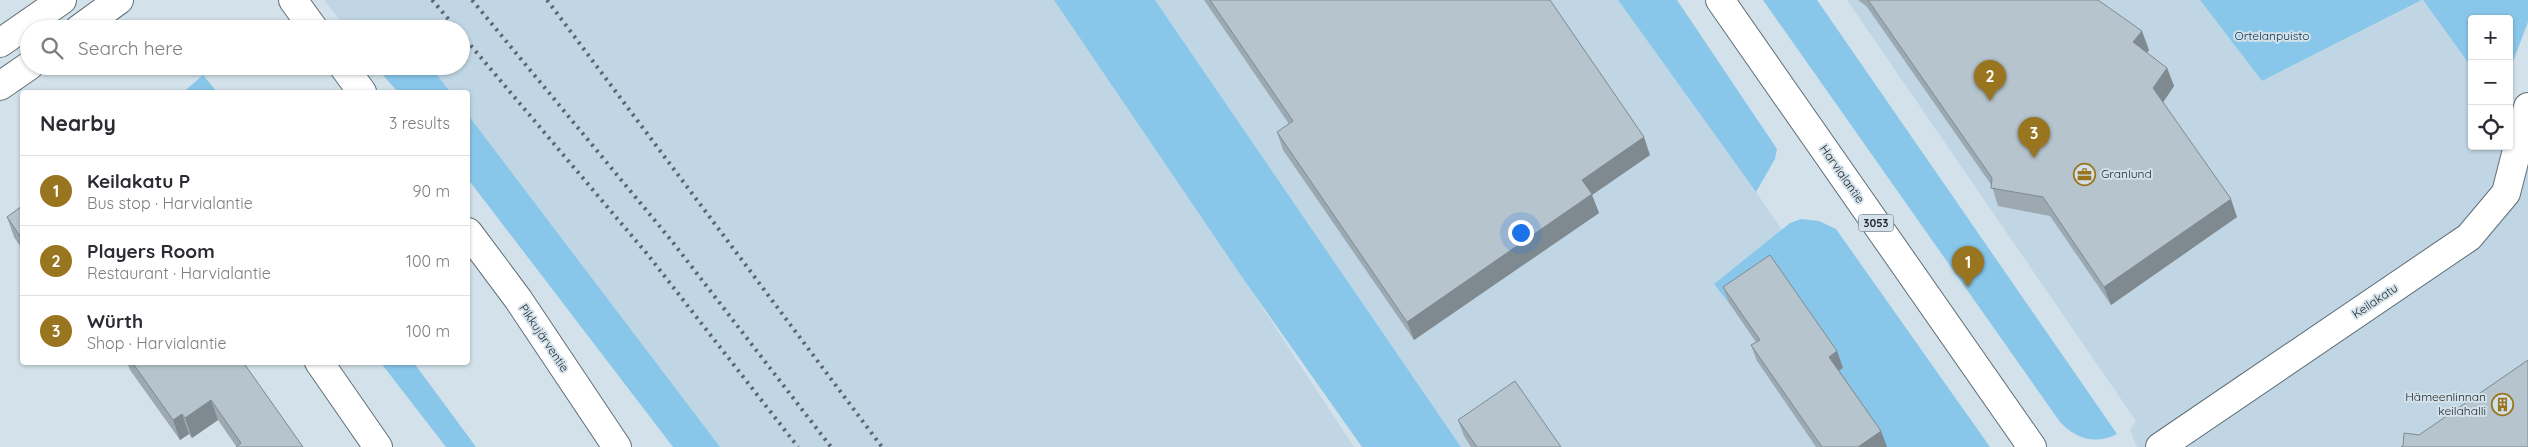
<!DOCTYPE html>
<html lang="en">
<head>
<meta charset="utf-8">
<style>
  body { margin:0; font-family:Quicksand,sans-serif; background:#f2f2f3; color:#2b2b33 }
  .controls { position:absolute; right:15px; top:15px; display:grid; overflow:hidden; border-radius:5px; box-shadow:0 1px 4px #0004 }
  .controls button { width:45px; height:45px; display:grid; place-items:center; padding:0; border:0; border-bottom:1px solid #e1e1e2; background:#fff; color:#2b2b33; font:25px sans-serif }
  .you { position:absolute; left:1520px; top:232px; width:18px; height:18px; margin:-12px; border:4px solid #fff; border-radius:50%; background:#1a73e8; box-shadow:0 0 0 8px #1a73e833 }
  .badge { display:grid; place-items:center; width:32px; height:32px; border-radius:50%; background:#9a7520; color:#fff; font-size:16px; font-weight:700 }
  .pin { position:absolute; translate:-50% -41px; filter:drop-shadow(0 1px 2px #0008) }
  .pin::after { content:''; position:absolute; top:26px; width:18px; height:15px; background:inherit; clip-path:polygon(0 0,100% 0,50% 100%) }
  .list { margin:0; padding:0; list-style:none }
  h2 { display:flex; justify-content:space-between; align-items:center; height:65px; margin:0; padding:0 20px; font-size:21px }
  h2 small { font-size:16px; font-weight:400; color:#7c7c81 }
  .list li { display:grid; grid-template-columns:32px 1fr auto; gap:15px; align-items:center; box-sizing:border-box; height:70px; padding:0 20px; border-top:1px solid #e1e1e2 }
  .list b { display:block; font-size:19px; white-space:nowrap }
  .list p { margin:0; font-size:16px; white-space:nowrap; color:#7c7c81 }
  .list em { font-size:16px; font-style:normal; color:#7c7c81 }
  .icon { flex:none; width:28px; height:28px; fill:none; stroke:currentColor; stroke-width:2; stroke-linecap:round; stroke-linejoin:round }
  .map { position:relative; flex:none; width:2528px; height:447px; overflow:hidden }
  .search { position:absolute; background:#fff; box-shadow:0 1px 4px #0004; left:20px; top:20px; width:450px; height:55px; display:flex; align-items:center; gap:12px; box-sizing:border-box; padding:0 18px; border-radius:28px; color:#7c7c81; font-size:19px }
  .panel { position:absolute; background:#fff; box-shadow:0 1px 4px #0004; left:20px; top:90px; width:450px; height:275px; border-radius:5px }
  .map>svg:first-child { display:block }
  .built { fill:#c0d6e4 }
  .green { fill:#89c7ea }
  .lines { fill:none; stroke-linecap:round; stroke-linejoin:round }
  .minor-casing { stroke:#616f77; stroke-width:30 }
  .primary-casing { stroke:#616f77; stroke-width:30 }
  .minor { stroke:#fff; stroke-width:28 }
  .primary { stroke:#fff; stroke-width:28 }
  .rail { stroke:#5e666c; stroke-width:4; stroke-dasharray:2.5 5; stroke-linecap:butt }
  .wall { fill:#9da9b0 }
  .shaded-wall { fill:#7f8a90 }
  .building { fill:#b6c5cd; stroke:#7f8a90 }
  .labels { text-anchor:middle; stroke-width:4; stroke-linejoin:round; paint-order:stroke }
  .shield { fill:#d2e1ea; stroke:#586065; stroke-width:1 }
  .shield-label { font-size:11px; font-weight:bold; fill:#23282c }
  .park-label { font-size:12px; fill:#0d3041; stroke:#d2e1ea }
  .street-label { font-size:12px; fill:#23282c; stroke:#d2e1ea }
  .poi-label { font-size:12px; fill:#23282c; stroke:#d2e1ea; text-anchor:start }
</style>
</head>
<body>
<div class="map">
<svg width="2528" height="447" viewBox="0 0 2528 447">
  <rect width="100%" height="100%" fill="#d2e1ea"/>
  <!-- built -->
  <g class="built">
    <path d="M324,0H1060L1354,447H674L468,179V92H398L377,66H461V29H347Z"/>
    <path d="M1155,0H1618L1756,192L1931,447H1461Z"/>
    <path d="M1847,0H2200L2262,81L2423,0L2472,68V146H2509V110L2528,119V447H2137L2130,430L2136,421Z"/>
  </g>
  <!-- green -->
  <g class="green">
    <path d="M1054,0H1155L1461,447H1362L1242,277Z"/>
    <path d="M1618,0H1677L1777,149L1775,159L1756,192Z"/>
    <path d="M1763,0H1817L2117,434C2096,445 2076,439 2060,422Z"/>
    <path d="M2200,0H2422L2262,81Z"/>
    <path d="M2423,0H2528V22L2509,72V19H2472V68Z"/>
    <path d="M391,66H430L450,92H398L382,74Z"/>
    <path d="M203,75L217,92H186L187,89Z"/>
    <path d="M468,115L720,447H673L468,179Z"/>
    <path d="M1801,219L1819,221L1836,229L1990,447H1886L1835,373L1842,367L1729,303L1714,284L1790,223Z"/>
    <path d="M381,363H414L476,447H446Z"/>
  </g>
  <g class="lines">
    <defs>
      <g id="minor">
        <path d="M293,0L314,29"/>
        <path d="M343,66L362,92"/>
        <path d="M468,232L518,299L617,447"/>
        <path d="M319,362L378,447"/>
        <path d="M2160,447L2469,237L2506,193L2528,107"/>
      </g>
      <g id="primary">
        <path d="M1720,0L2032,447"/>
        <path d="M79,29L119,0"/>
        <path d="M0,43L62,0"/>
        <path d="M0,86L29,66"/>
      </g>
    </defs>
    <!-- minor casing -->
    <use href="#minor" class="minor-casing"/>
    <!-- primary casing -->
    <use href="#primary" class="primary-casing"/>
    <!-- minor -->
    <use href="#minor" class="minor"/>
    <!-- primary -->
    <use href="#primary" class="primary"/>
    <!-- rail -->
    <g class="rail">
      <path d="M432,0L457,29"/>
      <path d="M472,0L671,240L831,447"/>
      <path d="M547,0L882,447"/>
      <path d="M461,34L648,255L798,447"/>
    </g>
  </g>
  <!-- wall -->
  <g class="wall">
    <path d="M1204,0H1550L1650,155L1592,195L1599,213L1414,340L1283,150L1277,132L1289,124Z"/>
    <path d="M1858,0H2098L2149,50L2147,53L2167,68L2174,86L2163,102L2237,217L2111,305L2050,216L1998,206L1992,186L1867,7Z"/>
    <path d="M22,206V249L14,237L7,217Z"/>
    <path d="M1723,287L1837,351L1843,368L1839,370L1881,431L1887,447H1816L1757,361L1751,345L1756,342L1729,303Z"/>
    <path d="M127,362H243L303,447L236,446L218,420L192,438L189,434L180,440L130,370Z"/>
    <path d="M1458,420L1561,447H1471L1464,436Z"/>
  </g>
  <!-- shaded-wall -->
  <g class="shaded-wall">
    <path d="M2142,31L2149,50L2140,61L2133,42Z"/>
    <path d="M2167,68L2174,86L2160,107L2153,88Z"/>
    <path d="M1644,137L1650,155L1592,195L1599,213L1414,340L1407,322L1582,180Z"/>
    <path d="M2231,199L2237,217L2111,305L2104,287Z"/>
    <path d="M1837,351L1843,368L1835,373L1829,357Z"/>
    <path d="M211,400L218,420L192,438L185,418Z"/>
    <path d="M182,414L189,434L180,440L173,420Z"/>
    <path d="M1881,431L1887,447H1858Z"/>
  </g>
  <!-- building -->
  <g class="building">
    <path d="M1210,0H1550L1644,137L1582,180L1592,194L1407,322L1277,132L1293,121Z"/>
    <path d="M1868,0H2098L2142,31L2133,42L2167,68L2153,88L2231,199L2104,287L2043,197L1991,188L1992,178Z"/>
    <path d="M22,206V239L7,217Z"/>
    <path d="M1770,255L1837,351L1829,357L1881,431L1858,447H1822L1751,345L1760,340L1723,287Z"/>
    <path d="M2528,360V447H2401L2403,446L2404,433L2419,435Z"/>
    <path d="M132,362H243L303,447H236L241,443L211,400L185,418L182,414L173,420Z"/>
    <path d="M1515,381L1561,447H1477L1458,420Z"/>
  </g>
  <!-- icons -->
  <defs>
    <symbol id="office-ring" viewBox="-11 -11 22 22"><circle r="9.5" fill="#d2e1ea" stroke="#9a7520" stroke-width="1.5"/><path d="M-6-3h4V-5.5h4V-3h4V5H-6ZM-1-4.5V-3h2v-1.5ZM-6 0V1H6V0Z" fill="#9a7520"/></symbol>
    <symbol id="building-ring" viewBox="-11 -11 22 22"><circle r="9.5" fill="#d2e1ea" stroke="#9a7520" stroke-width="1.5"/><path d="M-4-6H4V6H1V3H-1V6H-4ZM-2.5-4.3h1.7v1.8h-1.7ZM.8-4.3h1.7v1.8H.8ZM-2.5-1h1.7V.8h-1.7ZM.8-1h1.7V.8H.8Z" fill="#9a7520"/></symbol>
  </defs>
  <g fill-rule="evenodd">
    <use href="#office-ring" x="2072" y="162" width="25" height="25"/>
    <use href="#building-ring" x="2490" y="392" width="25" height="25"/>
  </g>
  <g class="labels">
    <!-- shield labels -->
    <rect class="shield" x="1858.5" y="214.5" width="35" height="17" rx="4"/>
    <g class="shield-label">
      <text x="1876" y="227">3053</text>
    </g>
    <!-- park labels -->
    <g class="park-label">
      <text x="2272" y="40">Ortelanpuisto</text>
    </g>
    <!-- street labels -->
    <g class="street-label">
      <text transform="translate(1842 174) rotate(55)" y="4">Harvialantie</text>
      <text transform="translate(2375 301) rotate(-34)" y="4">Keilakatu</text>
      <text transform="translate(544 338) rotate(56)" y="4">Pikkujärventie</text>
    </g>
    <!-- poi labels -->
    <g class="poi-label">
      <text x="2101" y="178">Granlund</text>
      <text x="2486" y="401" text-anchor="end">Hämeenlinnan<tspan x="2486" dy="14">keilahalli</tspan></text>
    </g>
  </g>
</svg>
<div class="controls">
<button>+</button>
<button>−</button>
<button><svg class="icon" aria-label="locate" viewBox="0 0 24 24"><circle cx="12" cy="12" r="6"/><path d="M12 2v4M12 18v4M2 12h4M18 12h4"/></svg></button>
</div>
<div class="you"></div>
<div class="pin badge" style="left:1968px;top:287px">1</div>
<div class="pin badge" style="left:1990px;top:101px">2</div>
<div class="pin badge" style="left:2034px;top:158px">3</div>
<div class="search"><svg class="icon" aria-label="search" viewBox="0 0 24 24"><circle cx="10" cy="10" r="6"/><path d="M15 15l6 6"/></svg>Search here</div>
<section class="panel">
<h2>Nearby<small>3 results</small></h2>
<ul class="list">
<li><span class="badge">1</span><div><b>Keilakatu P</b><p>Bus stop · Harvialantie</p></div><em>90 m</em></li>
<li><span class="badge">2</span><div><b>Players Room</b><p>Restaurant · Harvialantie</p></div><em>100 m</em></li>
<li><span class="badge">3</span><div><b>Würth</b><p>Shop · Harvialantie</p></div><em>100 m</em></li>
</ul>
</section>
</div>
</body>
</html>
